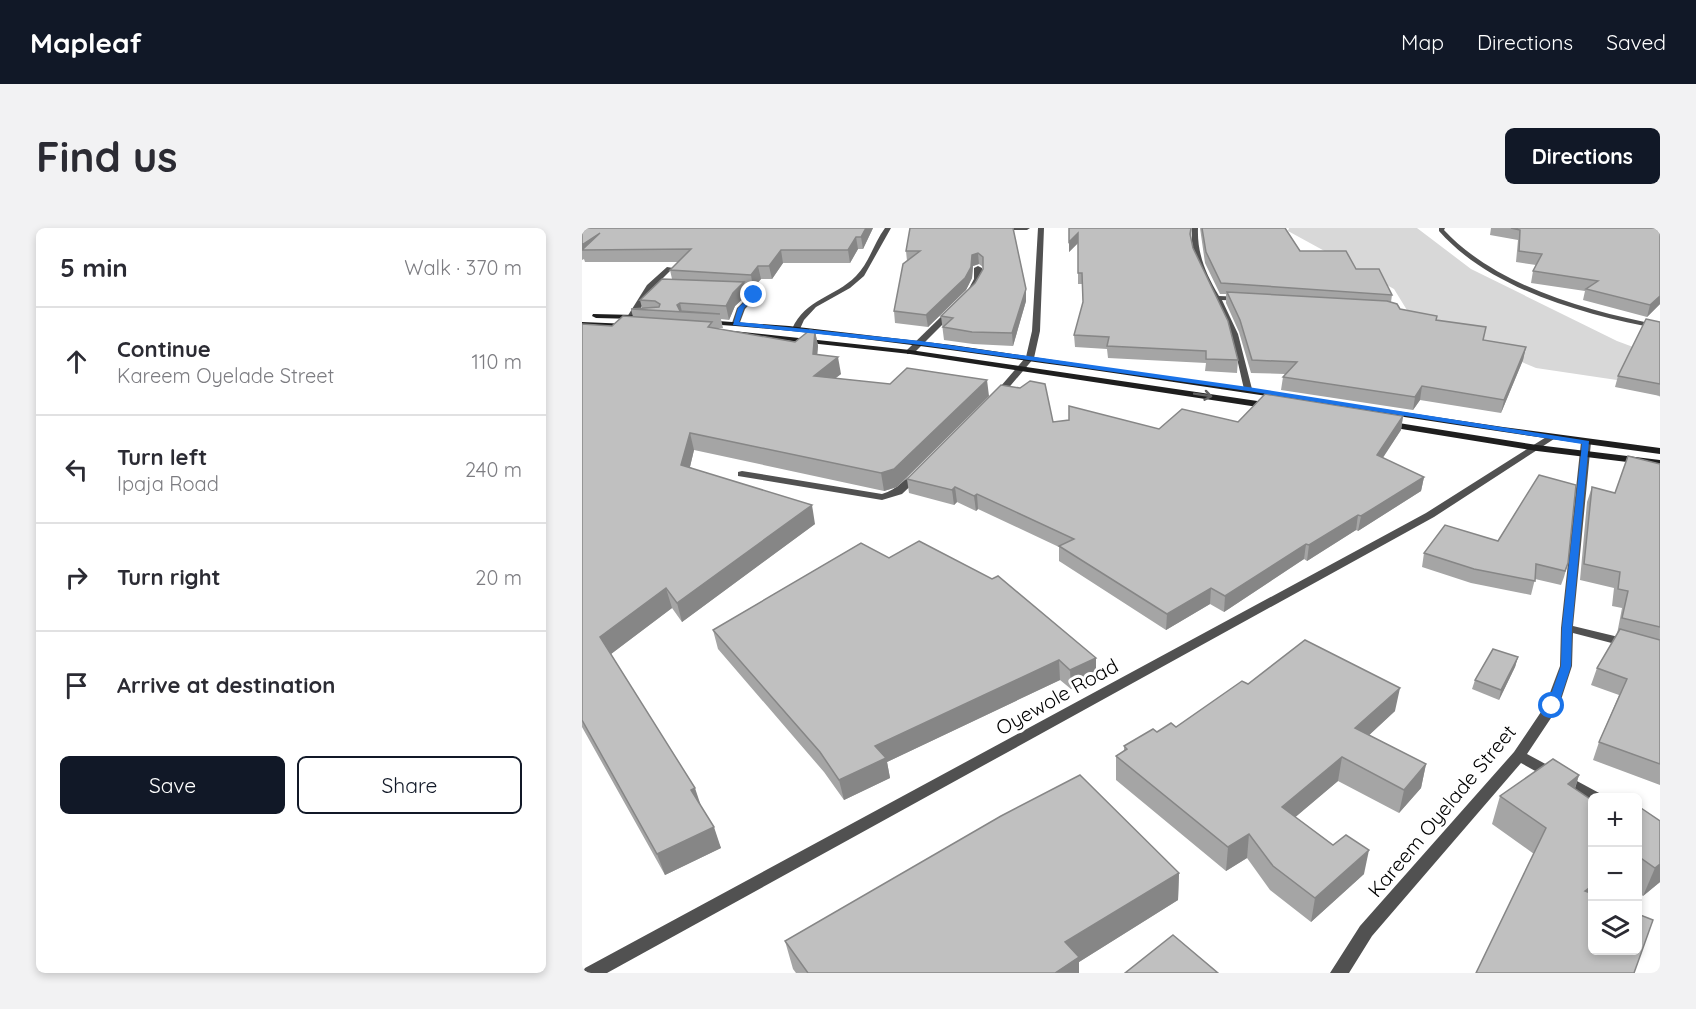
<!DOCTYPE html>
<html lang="en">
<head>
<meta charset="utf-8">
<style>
  body { margin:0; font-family:Quicksand,sans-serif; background:#f2f2f3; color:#2b2b33 }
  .controls { position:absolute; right:18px; bottom:18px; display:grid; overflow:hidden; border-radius:9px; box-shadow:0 3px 9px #0003 }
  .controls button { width:54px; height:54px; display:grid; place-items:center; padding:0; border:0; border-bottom:2px solid #e1e1e2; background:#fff; color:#2b2b33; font:30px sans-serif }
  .stop { position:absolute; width:18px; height:18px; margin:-14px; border:4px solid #1a73e8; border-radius:50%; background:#fff }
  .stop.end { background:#1a73e8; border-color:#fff; box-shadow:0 2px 6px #0008 }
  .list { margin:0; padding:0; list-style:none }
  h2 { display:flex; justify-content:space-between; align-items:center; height:78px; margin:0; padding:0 24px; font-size:26px }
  h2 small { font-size:20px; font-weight:400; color:#7c7c81 }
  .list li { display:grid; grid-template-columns:39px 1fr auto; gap:18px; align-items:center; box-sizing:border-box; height:108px; padding:0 24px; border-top:2px solid #e1e1e2 }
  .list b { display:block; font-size:22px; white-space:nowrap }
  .list p { margin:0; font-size:20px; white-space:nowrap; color:#7c7c81 }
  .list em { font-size:20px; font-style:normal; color:#7c7c81 }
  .actions { display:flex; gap:12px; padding:18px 24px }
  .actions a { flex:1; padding:14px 0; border:2px solid #111827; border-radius:9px; text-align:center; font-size:21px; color:#111827 }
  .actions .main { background:#111827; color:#fff }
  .icon { flex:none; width:33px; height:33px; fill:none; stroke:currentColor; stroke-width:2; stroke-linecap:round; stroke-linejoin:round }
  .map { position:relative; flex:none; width:1078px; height:745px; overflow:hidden; border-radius:9px }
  header { display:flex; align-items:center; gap:36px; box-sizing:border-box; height:84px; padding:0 30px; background:#111827; color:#fff }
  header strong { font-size:28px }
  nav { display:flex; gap:33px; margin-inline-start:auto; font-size:21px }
  .intro { display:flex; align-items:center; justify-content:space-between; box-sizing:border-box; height:144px; padding:0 36px }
  h1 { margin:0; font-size:42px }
  .button { padding:15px 27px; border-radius:9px; background:#111827; color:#fff; font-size:21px; font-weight:700 }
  main { display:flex; gap:36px; padding:0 36px }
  aside { flex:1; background:#fff; border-radius:9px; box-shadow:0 3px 9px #0003 }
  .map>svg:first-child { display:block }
  .green { fill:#d8d8d8 }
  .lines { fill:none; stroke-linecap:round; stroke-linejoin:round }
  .lane { fill:#515151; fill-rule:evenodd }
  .street { fill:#515151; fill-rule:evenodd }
  .secondary { fill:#1e1e1e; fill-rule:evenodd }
  .wall { fill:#a5a5a5 }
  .shaded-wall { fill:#868686 }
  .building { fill:#c0c0c0; stroke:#868686; stroke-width:1.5 }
  .oneway { stroke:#626262 }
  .route { fill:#1a73e8 }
  .labels { text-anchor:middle; stroke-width:6; stroke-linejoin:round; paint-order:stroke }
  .street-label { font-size:20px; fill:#000; stroke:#fff }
</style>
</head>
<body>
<header>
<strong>Mapleaf</strong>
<nav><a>Map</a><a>Directions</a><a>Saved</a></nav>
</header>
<div class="intro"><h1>Find us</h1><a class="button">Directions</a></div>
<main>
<aside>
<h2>5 min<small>Walk · 370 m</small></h2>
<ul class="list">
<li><svg class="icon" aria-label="ahead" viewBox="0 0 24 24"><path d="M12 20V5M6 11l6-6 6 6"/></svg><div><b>Continue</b><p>Kareem Oyelade Street</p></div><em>110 m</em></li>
<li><svg class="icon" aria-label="left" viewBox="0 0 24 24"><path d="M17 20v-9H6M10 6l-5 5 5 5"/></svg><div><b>Turn left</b><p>Ipaja Road</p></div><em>240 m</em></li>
<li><svg class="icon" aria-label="right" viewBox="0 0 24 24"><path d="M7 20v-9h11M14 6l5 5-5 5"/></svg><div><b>Turn right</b></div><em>20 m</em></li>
<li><svg class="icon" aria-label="arrive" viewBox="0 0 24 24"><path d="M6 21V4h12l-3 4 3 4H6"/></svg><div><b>Arrive at destination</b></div></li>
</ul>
<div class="actions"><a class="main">Save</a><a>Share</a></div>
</aside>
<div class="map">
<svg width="1078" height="745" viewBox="0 0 1078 745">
  <rect width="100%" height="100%" fill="#fff"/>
  <!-- green -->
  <path class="green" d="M707,0H835L889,41L1035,113L1078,129V169L1055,155L954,140L828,87L812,61L706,3Z"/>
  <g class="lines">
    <!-- lane -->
    <g class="lane">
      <path d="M396,38L400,40V51L392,66H386L385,64L392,51V40Z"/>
      <path d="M85,39L91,40L71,60L52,91H46L45,89L65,57Z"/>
      <path d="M145,58L172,61L176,67L163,81L157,97L150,95L155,80L168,67L167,65L145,62Z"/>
      <path d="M367,81L374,83L331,126H325V122Z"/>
    </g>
    <!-- street -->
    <g class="street">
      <path d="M303,0H309L282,48L268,60L234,79L222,92L217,103H211L210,101C224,70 252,70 274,48C287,35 292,15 303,0Z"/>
      <path d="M416,0H448L445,2H419Z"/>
      <path d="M456,0H462L458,103L452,130L418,170H412V166L444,129L450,103Z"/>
      <path d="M610,0H616C615,26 624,46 637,68L661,69L665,71L661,73L640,72L656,106L670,161L669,163H663L662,161C657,140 653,118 645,98C631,63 607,41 610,0Z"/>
      <path d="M857,0H863L862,2C914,58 1005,83 1078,97V101C1003,87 909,62 857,3Z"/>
      <path d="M969,206L972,207V211L852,289L25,745H0L3,740L844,285Z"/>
      <path d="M1004,211L1009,214L991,398L1049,412L1051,415L1045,419L991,405L990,438L977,478L945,526L1019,566L1021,570H1011V574H1009L939,535L790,708L767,745H748L778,698L932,524L963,478L978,438L979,400L999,214Z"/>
      <path d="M160,243L300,266C316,262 323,249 336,243L341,246L320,266L300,272L156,248V244Z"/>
    </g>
    <!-- secondary -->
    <g class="secondary">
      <path d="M11,86L54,87L58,89L54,91L14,90L10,88Z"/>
      <path d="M122,92L207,98L370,117L921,199L1078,220V226C881,200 686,167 490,139C368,122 247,104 125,96L121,94Z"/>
      <path d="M0,94L47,96L51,98L47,100L0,98Z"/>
      <path d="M142,102L328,122L689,175L694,178L689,181L328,126L145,106H142Z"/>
      <path d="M804,193L955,217L1078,232V238L955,223L801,198L799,196Z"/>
    </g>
  </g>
  <!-- wall -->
  <g class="wall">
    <path d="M0,0H291L281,21H276L268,35H201L190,51H179L171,60H163L165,67L153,78L147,92L139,91L141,100H131L213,114L233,103L236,118L235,126L259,146L253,150L407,168L315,259L302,263L112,222L108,239L233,296L100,394L90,380L29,426L119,578L139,620L83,647L0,499V96L30,98L51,89L49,81L60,80L58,72L90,51L88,42L97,34H3L2,31L0,32Z"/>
    <path d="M431,0L444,61V73L431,118L391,116L362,112L359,88L393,55L401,41V39L397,36L391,38L390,50L384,62L346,99L313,95L312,83L325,33L324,23Z"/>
    <path d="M487,0H610L609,8L611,20L656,132L655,145L623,143L624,135L526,130L525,121L493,119L492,107L501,74V56H496V15L487,24Z"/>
    <path d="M618,0H703L718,23L774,41L810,67L809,74L818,81L854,92L901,112L944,119L941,132L919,185L838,172L831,182L699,162L701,149L703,146L669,145L657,104L644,75V66H638L623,35Z"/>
    <path d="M909,0H1078V76L1065,89L1001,72L1003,63L949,55L951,43L954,37L934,34L936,12L908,7Z"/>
    <path d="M1078,94V168L1033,159L1036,148Z"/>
    <path d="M821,188L819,202L800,230L842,249L839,263L776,303L774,302L725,333L722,331L642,384L628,376L584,402L477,333V319L396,281L394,283L375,274L372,277L327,265L325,251L471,194L577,201L656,194Z"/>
    <path d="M1078,236V557L1011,532L1017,514L1037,467L1009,457L1015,440L1035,406L1040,380L1030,378L1032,360L998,352L1005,274L1010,259L1033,265Z"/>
    <path d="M279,315L514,449L489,461L478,452L305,534L308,550L262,572L242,544L136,421L131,402Z"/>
    <path d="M842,325L986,335L982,349L979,357L953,351L949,367L889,355L840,339Z"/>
    <path d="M936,429L933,439L917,472L890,461L893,452Z"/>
    <path d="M666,456L813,483L787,507L844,536L839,560L817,585L756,553L713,589L782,646L729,694L688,662L665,630L644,643L534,552V528L542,523V518L575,504L594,499Z"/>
    <path d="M971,531L997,547L993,561L1011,573V723H1056V686L1071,692L1052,745H894L952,626L910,596L918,568Z"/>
    <path d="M1056,578L1078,593V654L1061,668L1056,664Z"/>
    <path d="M597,645L596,672L497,734V745H214L211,741L203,713Z"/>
  </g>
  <!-- shaded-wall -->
  <g class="shaded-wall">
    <path d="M284,0H291L281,21L279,9Z"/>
    <path d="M18,5L0,22V17Z"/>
    <path d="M496,5V15L487,24V14Z"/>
    <path d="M274,9L276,21L268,35L266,22Z"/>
    <path d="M199,22L201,35L190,51L187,38Z"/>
    <path d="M396,25L397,36L391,38L390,50L384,62L346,99L344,87L390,27Z"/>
    <path d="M176,38L179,51L171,60L169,47Z"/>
    <path d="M162,54L165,67L153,78L147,92L144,78L151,65Z"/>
    <path d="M444,61V73L431,118L430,105Z"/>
    <path d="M1078,68V76L1065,89L1068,77Z"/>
    <path d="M98,75L100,84H97L95,77Z"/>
    <path d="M233,103L236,118L234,142L231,126Z"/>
    <path d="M944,119L941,132L919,185L922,172Z"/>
    <path d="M256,129L259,146L235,165L232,148Z"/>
    <path d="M405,152L407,168L315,259L302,263L299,245Z"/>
    <path d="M840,158L838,172L831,182L833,169Z"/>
    <path d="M821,188L819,202L793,242L795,227Z"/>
    <path d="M108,205L112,222L104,255L99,237Z"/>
    <path d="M842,249L839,263L776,303L779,288Z"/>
    <path d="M373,259L375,274L372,277L370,262Z"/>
    <path d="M395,266L396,281L394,283L392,268Z"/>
    <path d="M230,277L233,296L100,394L95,375Z"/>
    <path d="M776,287L774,302L725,333L727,317Z"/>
    <path d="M724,316L722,331L642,384L643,368Z"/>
    <path d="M84,360L90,380L25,429L18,409Z"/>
    <path d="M629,360L628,376L584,402L585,386Z"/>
    <path d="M936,429L933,439L917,472L919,462Z"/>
    <path d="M514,430V449L489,461L488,442Z"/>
    <path d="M477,432L478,452L305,534L308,550L262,572L257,552L293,518Z"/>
    <path d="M818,460L813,483L769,524L773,500Z"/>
    <path d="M760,529L756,553L697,603L700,579Z"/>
    <path d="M844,536L839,560L817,585L822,562Z"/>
    <path d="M997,547L988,575L986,556Z"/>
    <path d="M113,560L120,581L109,562Z"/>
    <path d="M132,599L139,620L83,647L75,626Z"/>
    <path d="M667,606L665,630L644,643L646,619Z"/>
    <path d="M787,622L782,646L729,694L733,670Z"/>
    <path d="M1078,636V654L1061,668L1073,640Z"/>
    <path d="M597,645L596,672L497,734V745H473L483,714Z"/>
    <path d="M1011,657V676L1003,663Z"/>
  </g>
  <!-- building -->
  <g class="building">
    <path d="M0,0H284L279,9H274L266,22H199L187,38H176L169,47L88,42L109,21L0,22L18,5L0,17Z"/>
    <path d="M328,0H431L444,61L430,105L390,104L361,99L371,90L359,88L393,55L401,41V29L396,25L390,27L389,39L383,50L344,87L312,83L321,36L338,23H324Z"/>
    <path d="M487,0H609L608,6L611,20L646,93L656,132L624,131V123L525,118L527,109L492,107L501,74L500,45H496V5L487,14Z"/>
    <path d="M620,0H703L718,23H764L774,41H797L810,67L639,55L624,24Z"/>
    <path d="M929,0H1078V68L1068,77L1004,61L1016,53L951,43L960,26L937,23L938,2Z"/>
    <path d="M80,51L162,54L151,65L144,78L98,75L95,77L98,83L138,86L49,81L77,79L78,76L73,73L58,72Z"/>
    <path d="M645,64L805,73L815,76L818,81L855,88L854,92L904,99L901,112L944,119L922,172L840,158L833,169L701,149L715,134L670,132L658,92Z"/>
    <path d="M41,88L130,94L126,99L213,114L228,102L233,103L231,126L256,129L232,148L308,156L325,140L405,152L312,241L299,245L108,205L99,237L230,277L95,375L84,360L18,409L113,560L109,562L132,599L75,626L0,492V96L30,98Z"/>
    <path d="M1064,91L1078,94V156L1036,148Z"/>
    <path d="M448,153L463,156L471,194L487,192V178L577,201L600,181L656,194L683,166L821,188L795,227L842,249L779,288L776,287L727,317L724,316L643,368L629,360L585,386L477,318L492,311L395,266L392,268L373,259L370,262L325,251L419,157L438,160Z"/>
    <path d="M1046,228L1078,236V399L1040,390L1046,363L1036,361L1038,344L1002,336L1010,259L1033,265Z"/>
    <path d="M957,247L994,257L986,335L983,343L954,336L953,353L892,341L842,325L863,297L916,313Z"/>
    <path d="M337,313L410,351L416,348L514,430L488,442L477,432L293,518L304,530L257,552L238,524L131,402L279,315L307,330Z"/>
    <path d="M1038,401L1078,412V536L1017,514L1045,451L1015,440Z"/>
    <path d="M723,412L818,460L773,500L844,536L822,562L760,529L700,579L751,617L764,607L787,622L733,670L691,638L667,606L646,619L534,528L545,521L542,518L571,501L575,504L589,495L594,499L660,453L666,456Z"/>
    <path d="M911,421L936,429L919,462L893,452Z"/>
    <path d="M971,531L997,547L986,556L1011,573V657L1003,663L1011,666V723H1056V686L1071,692L1052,745H894L964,600L918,568Z"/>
    <path d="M498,547L597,645L483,714L497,729L473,745H226L203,713L419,588Z"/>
    <path d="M1056,578L1078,593V636L1073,640L1056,628Z"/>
    <path d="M591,707L636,745H543Z"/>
  </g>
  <!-- one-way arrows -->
  <defs><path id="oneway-shaft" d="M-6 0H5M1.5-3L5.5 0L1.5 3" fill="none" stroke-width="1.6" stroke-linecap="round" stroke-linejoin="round" transform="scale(1.5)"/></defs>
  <use class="oneway" href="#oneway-shaft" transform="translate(621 167) rotate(9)"/>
  <!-- route -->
  <path class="route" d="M172,65L175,67L162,80L157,94L339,113L666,159L1007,213L990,400L989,438L976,478L970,481L965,478L979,438L980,400L1000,216L666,163L339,117L151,97L156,80Z"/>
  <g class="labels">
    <!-- street labels -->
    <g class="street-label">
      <text transform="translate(475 469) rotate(-29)" y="7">Oyewole Road</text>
      <text transform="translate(860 583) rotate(-50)" y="7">Kareem Oyelade Street</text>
    </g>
  </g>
</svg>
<div class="controls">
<button>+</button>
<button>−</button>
<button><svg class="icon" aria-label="layers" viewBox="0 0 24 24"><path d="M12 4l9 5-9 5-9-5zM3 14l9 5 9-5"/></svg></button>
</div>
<div class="stop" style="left:970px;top:478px"></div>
<div class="stop end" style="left:172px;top:67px"></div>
</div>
</main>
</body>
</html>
